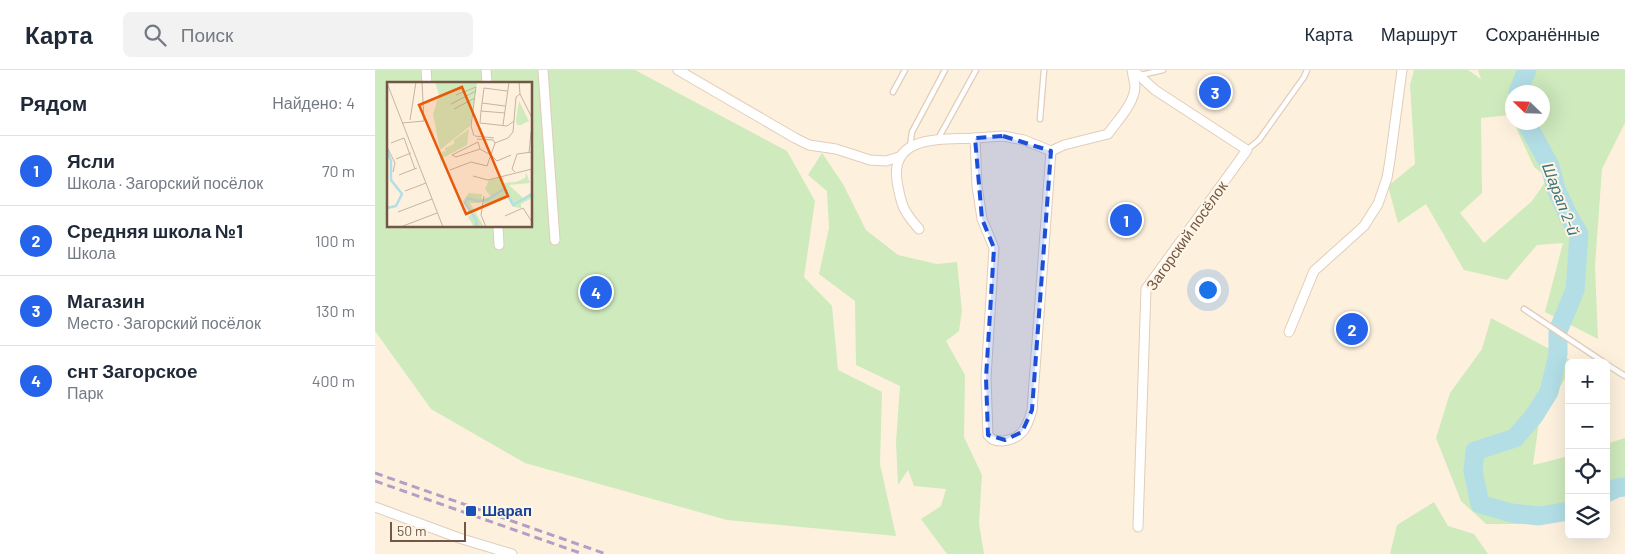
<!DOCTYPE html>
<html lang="ru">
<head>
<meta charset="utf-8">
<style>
  body { margin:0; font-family:Barlow,sans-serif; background:#f2f2f3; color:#1f2937 }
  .controls { position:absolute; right:15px; bottom:15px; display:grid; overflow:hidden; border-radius:8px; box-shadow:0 5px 20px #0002 }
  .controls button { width:45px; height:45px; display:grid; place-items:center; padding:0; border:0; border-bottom:1px solid #e0e1e3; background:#fff; color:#1f2937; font:25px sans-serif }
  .compass { position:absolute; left:1130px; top:15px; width:45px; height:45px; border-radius:50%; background:#fff; box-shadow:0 5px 20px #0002; rotate:293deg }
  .scale { position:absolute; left:15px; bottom:12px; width:76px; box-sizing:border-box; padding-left:5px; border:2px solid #735646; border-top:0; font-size:14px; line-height:18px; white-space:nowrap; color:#735646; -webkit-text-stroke:4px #fff5e5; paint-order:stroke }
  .you { position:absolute; left:832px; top:219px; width:18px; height:18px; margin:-12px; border:4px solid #fff; border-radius:50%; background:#1a73e8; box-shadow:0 0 0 8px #1a73e833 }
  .badge { display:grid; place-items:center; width:32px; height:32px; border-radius:50%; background:#2563eb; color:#fff; font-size:16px; font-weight:700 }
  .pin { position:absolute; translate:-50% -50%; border:2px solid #fff; box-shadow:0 1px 5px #0006 }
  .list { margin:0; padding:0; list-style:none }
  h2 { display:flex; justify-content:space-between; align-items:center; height:65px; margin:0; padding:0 20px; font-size:21px }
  h2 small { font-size:16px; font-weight:400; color:#747a83 }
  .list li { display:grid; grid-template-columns:32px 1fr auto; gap:15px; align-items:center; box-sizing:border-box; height:70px; padding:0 20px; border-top:1px solid #e0e1e3 }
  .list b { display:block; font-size:19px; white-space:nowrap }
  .list p { margin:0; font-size:16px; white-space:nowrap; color:#747a83 }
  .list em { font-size:16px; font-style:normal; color:#747a83 }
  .icon { flex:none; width:28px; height:28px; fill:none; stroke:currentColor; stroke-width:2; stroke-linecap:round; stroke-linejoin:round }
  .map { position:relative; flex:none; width:1250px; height:484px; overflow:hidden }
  header { display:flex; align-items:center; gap:30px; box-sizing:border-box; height:70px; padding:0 25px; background:#fff; border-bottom:1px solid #e0e1e3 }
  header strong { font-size:24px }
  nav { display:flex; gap:28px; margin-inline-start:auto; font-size:18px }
  .search { width:350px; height:45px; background:#f2f2f3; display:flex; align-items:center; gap:12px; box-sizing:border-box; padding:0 18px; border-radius:8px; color:#747a83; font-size:19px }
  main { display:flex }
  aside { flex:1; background:#fff }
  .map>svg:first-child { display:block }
  .green { fill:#cfeabd; fill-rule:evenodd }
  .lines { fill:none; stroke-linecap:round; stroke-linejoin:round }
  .river { stroke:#b3dee6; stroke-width:19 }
  .lane-casing { stroke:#e1cdba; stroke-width:7 }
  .street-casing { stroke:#e1cdba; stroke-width:11 }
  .lane { stroke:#fff; stroke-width:4.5 }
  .street { stroke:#fff; stroke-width:9 }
  .rail { stroke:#b39ec5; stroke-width:3; stroke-dasharray:8 5; stroke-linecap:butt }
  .marked { fill:#1d4ed8; fill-opacity:0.2; stroke:#1d4ed8; stroke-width:4; stroke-dasharray:10 6; stroke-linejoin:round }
  .transit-dot { fill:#1a4fb4; stroke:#fff5e5; stroke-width:2 }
  .labels { text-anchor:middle; stroke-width:4; stroke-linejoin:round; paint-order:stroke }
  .street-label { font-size:15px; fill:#735646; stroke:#fff5e5 }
  .transit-label { font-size:15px; font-weight:bold; fill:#164399; stroke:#fff5e5; text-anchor:start }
  .water-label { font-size:16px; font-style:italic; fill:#3c7580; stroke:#fff5e5 }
  .inset-river { fill:none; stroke:#b3dee6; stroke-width:2.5 }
  .inset-road { fill:none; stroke:#c6b3a1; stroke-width:1 }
  .view { fill:#e8590c; fill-opacity:0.15; stroke:#e8590c; stroke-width:2.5 }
  .inset-edge { fill:none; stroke:#735646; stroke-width:2.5 }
</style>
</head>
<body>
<header>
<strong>Карта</strong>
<div class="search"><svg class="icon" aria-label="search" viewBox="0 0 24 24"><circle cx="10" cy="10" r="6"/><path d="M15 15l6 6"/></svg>Поиск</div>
<nav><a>Карта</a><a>Маршрут</a><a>Сохранённые</a></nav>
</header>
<main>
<aside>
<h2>Рядом<small>Найдено: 4</small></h2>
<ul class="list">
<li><span class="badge">1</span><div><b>Ясли</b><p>Школа · Загорский посёлок</p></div><em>70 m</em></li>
<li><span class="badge">2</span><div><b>Средняя школа №1</b><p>Школа</p></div><em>100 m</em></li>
<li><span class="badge">3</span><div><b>Магазин</b><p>Место · Загорский посёлок</p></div><em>130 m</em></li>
<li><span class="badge">4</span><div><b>снт Загорское</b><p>Парк</p></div><em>400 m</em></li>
</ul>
</aside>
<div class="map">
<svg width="1250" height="484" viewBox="0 0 1250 484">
  <rect width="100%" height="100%" fill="#fdf1de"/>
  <!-- green -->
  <g class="green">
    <path d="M0,0H260L412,81L440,131L429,207L457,236L463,300L507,322L505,394L521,466L352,450L150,393L56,339L0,261ZM14,14H156V156H14Z"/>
    <path d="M1039,0H1093L1106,9L1103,0H1250V53L1227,99L1220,196L1223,269L1170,242L1188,173L1162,175L1132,210L1089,200L1051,134L1023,153L1013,116L1040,94L1035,15ZM1138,22H1168V52L1139,53L1159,97L1173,108L1157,131L1109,173L1085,143L1107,123L1106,48L1135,45L1137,49Z"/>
    <path d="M447,83L468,114L491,160L523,185L562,194L582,192L587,241L584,261L571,271L590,305L589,367L607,405L604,453L609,484H572L546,449L566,436L571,419L539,416L533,400L523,415L521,372L525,316L481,295L480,231L444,204L454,158L452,121L433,105Z"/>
    <path d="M1116,248L1199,292L1194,293V302L1164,352L1158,395L1194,386V440L1160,454H1111L1086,431L1061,368L1075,323L1107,279Z"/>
    <path d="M1250,368V425L1231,426V374Z"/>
    <path d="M1059,432L1073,456L1099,464L1113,484H1015L1022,455Z"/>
  </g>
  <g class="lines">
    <!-- river -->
    <g class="river">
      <path d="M1143,22L1152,0"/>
      <path d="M1151,52L1175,96L1181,119L1193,145L1204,164L1200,220L1183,261V284L1174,322L1159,346L1140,368L1100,381L1098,401L1105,434L1136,443L1164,446L1194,441"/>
      <path d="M1231,423L1242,418L1250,417"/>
    </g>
    <defs>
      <g id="lane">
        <path d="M766,5L788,0"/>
        <path d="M518,22L530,0"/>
        <path d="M665,49L669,0"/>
        <path d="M563,69L601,0"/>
        <path d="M535,77L537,62L570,0"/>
        <path d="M872,80L884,70L929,7L932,0"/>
        <path d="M1149,239L1230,293"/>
        <path d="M1231,294L1250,306"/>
      </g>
      <g id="street">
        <path d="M51,0L52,14"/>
        <path d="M111,0L112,14"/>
        <path d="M168,0L180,170"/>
        <path d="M303,0L420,68L434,75L461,79L495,90L511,91L524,87"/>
        <path d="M758,0L780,20L872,80L771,219L763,457"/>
        <path d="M628,66L649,70L676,81L657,340C652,358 647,369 627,371C620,371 617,370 613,365L611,308L619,178L607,149L602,116L600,68Z"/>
        <path d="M676,81L689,75L733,64C742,51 760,33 760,16C759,11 758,5 757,0"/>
        <path d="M123,156L124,175"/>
        <path d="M544,159C528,141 526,135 522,111C515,64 568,70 600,68"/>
        <path d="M914,262L939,201L989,156L1003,134L1012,108L1015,90L1027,0"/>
        <path d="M0,437L84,468L137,484"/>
      </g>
    </defs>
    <!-- lane casing -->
    <use href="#lane" class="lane-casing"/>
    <!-- street casing -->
    <use href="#street" class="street-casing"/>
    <!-- lane -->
    <use href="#lane" class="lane"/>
    <!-- street -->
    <use href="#street" class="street"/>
    <!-- rail -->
    <g class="rail">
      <path d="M0,403L231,484"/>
      <path d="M0,411L208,484"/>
    </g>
  </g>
  <!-- marked area -->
  <path class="marked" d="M628,66L676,81L657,340L647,362L630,370L613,365L611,308L619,178L607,149L600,68Z"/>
  <!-- markers -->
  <rect class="transit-dot" x="90" y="435" width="12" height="12" rx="2.5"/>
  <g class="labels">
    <!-- street labels -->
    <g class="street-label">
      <text transform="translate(812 166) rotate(-55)" y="5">Загорский посёлок</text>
    </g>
    <!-- transit labels -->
    <g class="transit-label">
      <text x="107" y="446">Шарап</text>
    </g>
    <!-- water labels -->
    <g class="water-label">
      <text transform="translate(1186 129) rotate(69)" y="6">Шарап 2-й</text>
    </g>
  </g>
  <!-- overview -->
  <g transform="translate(12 12)">
    <rect width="145" height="145" fill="#fdf1de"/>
    <path d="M48,0H90L83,44L53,68L46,32L52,13ZM132,19L142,39L134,43H130L129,38ZM82,47L80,63L54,77V85L53,74L56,69L59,70L58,66L67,62V58ZM139,90L143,101L122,103L136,116L145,110V116L134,122V126L127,125L120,116L97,122V116L104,115L98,107L102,98L117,95L116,101L129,100L138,96ZM82,111L95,112L94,121H83L97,145H87L81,135L85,132L76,119Z" fill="#cfeabd"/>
    <path class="inset-river" d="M0,69L4,79V98L15,112L9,124L0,126M90,145L89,138L78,121L81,116L90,119L100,118L118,106L126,123L145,112"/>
    <path class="inset-road" d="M132,0L133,12L145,36M0,1L56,145M69,13L89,5L84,44L87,54M95,21L118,24M64,22L89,9M67,27L88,16M94,29L93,41L120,44L127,39M118,31L94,29L97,6L120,9M23,38L29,0M15,41L37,39L35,0M116,43L122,0M88,54L107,56M90,57L106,58L108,61M4,61L17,56L28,87M0,65L8,81L6,90M93,67L91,60L65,73L69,75L93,67L102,72M142,71L144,50M103,72L110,79L124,73M9,77L24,71M63,88L84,80L100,84L108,61L121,56L126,50L129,15L133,12M128,90L125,87L130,72L145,70M12,93L30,86M86,94L101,98L145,87M18,109L39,101M97,114L94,133L99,145M11,130L45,117M118,134L136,126L145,140M16,144L50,131"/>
    <path class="view" d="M75,5L121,114L79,132L32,23Z"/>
    <rect width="145" height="145" class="inset-edge"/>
  </g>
</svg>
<div class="controls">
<button>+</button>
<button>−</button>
<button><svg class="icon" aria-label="locate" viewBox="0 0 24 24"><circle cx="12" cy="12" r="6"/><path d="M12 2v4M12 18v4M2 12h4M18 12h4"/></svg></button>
<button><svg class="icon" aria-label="layers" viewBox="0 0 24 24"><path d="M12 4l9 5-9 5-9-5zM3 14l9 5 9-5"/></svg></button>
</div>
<svg class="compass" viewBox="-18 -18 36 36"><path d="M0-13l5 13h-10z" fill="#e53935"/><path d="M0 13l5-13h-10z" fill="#747a83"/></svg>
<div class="scale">50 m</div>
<div class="you"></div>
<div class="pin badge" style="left:751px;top:150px">1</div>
<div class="pin badge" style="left:977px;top:259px">2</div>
<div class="pin badge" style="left:840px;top:22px">3</div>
<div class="pin badge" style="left:221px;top:222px">4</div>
</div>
</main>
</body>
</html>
